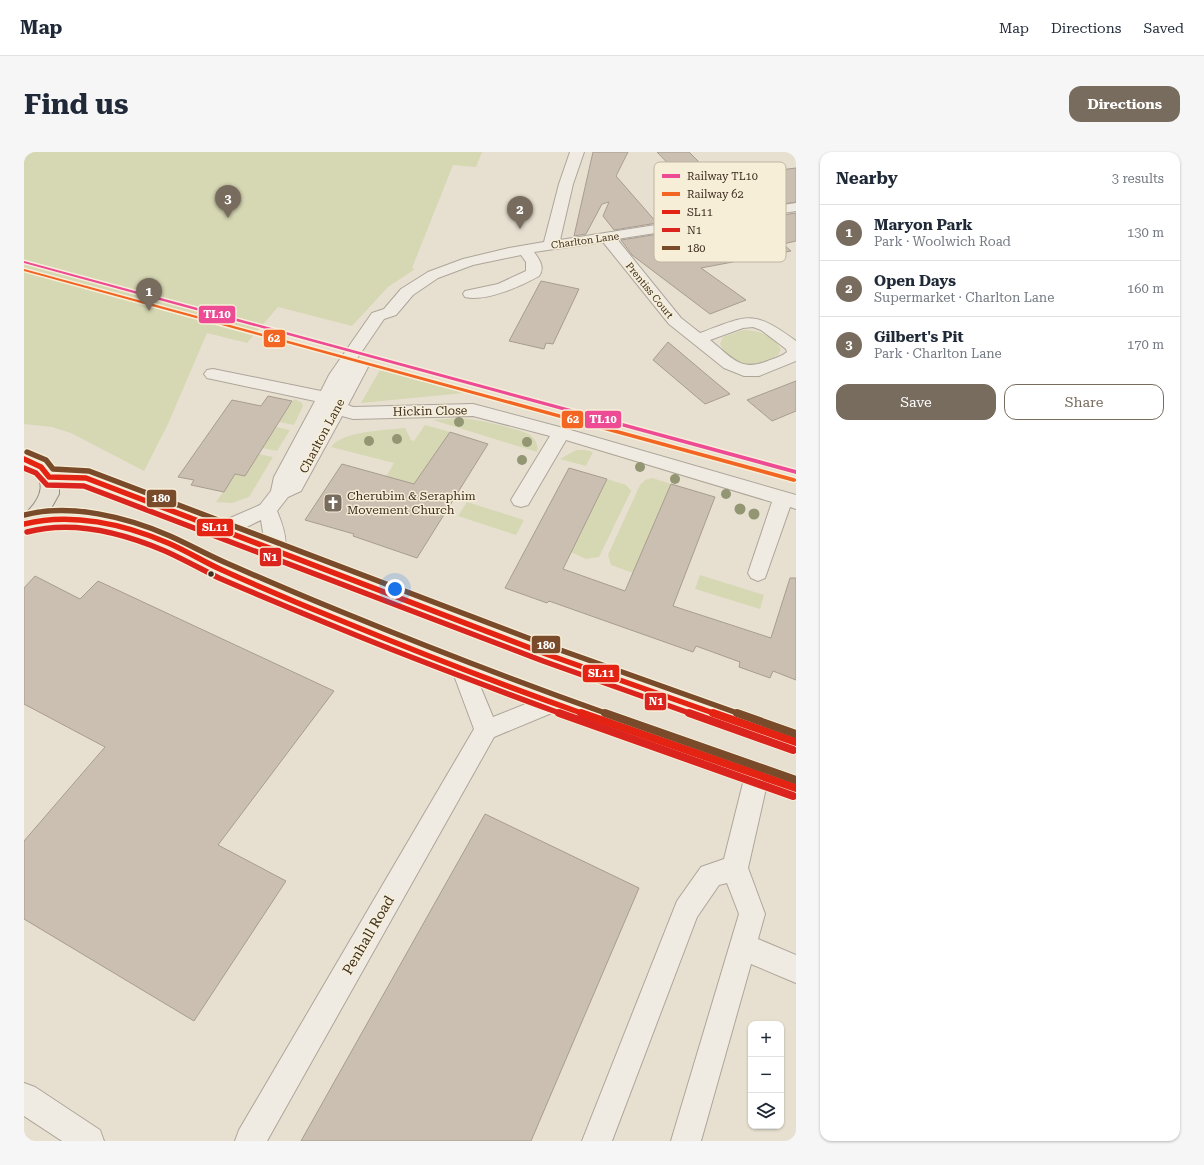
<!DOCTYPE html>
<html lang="en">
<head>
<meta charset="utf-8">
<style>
  body { margin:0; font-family:"Roboto Serif",serif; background:#f6f6f7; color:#1f2937 }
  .controls { position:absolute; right:12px; bottom:12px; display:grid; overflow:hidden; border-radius:8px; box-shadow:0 1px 3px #0004 }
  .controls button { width:36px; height:36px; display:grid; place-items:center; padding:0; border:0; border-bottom:1px solid #e0e1e3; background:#fff; color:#1f2937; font:20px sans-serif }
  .you { position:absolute; left:371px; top:437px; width:14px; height:14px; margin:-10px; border:3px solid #fff; border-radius:50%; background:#1a73e8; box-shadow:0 0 0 6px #1a73e833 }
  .badge { display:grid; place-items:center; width:26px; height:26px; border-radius:50%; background:#786c5e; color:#fff; font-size:13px; font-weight:700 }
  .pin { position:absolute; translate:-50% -33px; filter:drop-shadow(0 1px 2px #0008) }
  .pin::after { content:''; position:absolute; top:21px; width:14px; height:12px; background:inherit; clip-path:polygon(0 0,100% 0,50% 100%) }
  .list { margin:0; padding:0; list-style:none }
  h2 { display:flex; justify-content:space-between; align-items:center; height:52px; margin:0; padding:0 16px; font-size:17px }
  h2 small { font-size:13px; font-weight:400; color:#747a83 }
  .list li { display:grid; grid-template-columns:26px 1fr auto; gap:12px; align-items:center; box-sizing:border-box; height:56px; padding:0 16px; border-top:1px solid #e0e1e3 }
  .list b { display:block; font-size:15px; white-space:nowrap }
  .list p { margin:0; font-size:13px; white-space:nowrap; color:#747a83 }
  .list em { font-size:13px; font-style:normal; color:#747a83 }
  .actions { display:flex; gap:8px; padding:12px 16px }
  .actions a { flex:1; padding:9px 0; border:1px solid #786c5e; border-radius:12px; text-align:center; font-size:14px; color:#786c5e }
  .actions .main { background:#786c5e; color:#fff }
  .icon { flex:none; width:22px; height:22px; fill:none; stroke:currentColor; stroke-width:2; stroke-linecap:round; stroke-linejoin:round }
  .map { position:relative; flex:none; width:772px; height:989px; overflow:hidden; border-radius:12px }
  header { display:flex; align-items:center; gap:24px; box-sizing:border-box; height:56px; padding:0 20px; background:#fff; border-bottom:1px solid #e0e1e3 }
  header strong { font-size:19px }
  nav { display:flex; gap:22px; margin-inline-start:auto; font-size:14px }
  .intro { display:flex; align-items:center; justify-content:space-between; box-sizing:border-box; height:96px; padding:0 24px }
  h1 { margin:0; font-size:28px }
  .button { padding:10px 18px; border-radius:12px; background:#786c5e; color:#fff; font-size:14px; font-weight:700 }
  main { display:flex; gap:24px; padding:0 24px }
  aside { flex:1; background:#fff; border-radius:12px; box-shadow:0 1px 3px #0004 }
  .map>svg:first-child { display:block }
  .green { fill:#d6d7b3 }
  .building { fill:#cbbfb2; stroke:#a89c90 }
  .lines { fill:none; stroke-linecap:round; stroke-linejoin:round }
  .minor-casing { stroke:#ada599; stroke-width:2 }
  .major-casing { stroke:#928b80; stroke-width:2 }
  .minor { fill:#efebe3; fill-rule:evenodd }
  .major { fill:#e6e1d4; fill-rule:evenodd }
  .bus-1-far1-casing { stroke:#f7eed8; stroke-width:8 }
  .bus-1-casing { stroke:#f7eed8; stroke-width:10 }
  .bus-2-far1-casing { stroke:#f7eed8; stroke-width:8 }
  .bus-2-casing { stroke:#f7eed8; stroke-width:10 }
  .bus-3-far1-casing { stroke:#f7eed8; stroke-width:8 }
  .bus-3-casing { stroke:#f7eed8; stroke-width:10 }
  .bus-1-far1 { stroke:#e42313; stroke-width:5.5 }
  .bus-1 { stroke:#e42313; stroke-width:8 }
  .bus-2-far1 { stroke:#dc241f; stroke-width:5.5 }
  .bus-2 { stroke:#dc241f; stroke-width:8 }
  .bus-3-far1 { stroke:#7a4b2a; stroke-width:5.5 }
  .bus-3 { stroke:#7a4b2a; stroke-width:8 }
  .rail-1-casing { stroke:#f7eed8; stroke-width:3 }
  .rail-2-casing { stroke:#f7eed8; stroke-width:3 }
  .rail-1 { fill:#ee4b95; fill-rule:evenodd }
  .rail-2 { fill:#f26522; fill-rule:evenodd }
  .tree { fill:#929673 }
  .bus-dot { fill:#3d2e20; stroke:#f7eed8; stroke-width:1.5 }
  .labels { text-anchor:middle; stroke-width:3; stroke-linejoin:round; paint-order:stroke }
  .far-street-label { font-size:10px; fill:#3d2e20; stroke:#f7eed8 }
  .street-label { font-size:12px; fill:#3d2e20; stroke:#f7eed8 }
  .poi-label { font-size:12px; fill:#3d2e20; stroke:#f7eed8; text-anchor:start }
  .near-street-label { font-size:14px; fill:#3d2e20; stroke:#f7eed8 }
  .key { fill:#f7eed8; stroke:#bfb4a1; stroke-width:1 }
  .key-label { font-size:11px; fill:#3d2e20 }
  .line-badge { stroke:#f7eed8; stroke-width:1.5 }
  .badge-label { font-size:11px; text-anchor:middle; font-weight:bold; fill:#fff }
</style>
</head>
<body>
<header>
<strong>Map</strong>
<nav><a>Map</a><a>Directions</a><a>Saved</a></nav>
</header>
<div class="intro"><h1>Find us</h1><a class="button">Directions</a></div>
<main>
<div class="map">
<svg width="772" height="989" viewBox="0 0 772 989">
  <rect width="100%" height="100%" fill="#e7e0d1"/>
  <!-- green -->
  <g class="green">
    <path d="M0,0H458L452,15L429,13L388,116L391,117L364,135L328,174L254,155L223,191L183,181L144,272L120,319L47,281L28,275L0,272Z"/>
    <path d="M719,178C735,178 748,183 757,197L754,203C748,206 740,210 733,212C719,214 702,205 696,192L699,185Z"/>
    <path d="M356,218L440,241L337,251Z"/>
    <path d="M270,247L278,251L279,254L270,273L255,270Z"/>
    <path d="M435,266C448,266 492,276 504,282C511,285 515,294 513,300L409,268Z"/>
    <path d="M401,273L426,280L383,343L352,342L370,311L307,295C317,279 364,278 381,276L387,288L390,289Z"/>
    <path d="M252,275L266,278L253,299L238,296Z"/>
    <path d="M552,298H561L569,300L562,314L536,307Z"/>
    <path d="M235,302L249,305L225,345L208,351L192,350L211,322L221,324Z"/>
    <path d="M628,326L647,332L609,421L587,413L584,403L616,333L621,328Z"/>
    <path d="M583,327L602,333L607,339L575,405L562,407L547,400Z"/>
    <path d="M443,350L500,368L492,383L434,364Z"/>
    <path d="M676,423L740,443L736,457L671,437Z"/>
  </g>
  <!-- building -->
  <g class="building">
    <path d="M569,0H604L592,24L633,71L590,78L579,64L585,50L578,52L562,82L550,84Z"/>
    <path d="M633,0H665L691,26L772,16V50L692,62Z"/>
    <path d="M772,61V89L759,92L767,99L677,116L722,148L686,162L608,103L597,88L641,81L646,87L706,77L701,72Z"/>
    <path d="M517,129L555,137L529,192L522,191L520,197L485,189Z"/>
    <path d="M644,190L689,228L706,242L681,252L629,208Z"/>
    <path d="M772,229V259L748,269L723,248Z"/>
    <path d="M244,244L268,249L221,324L211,322L200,340L167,333L170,328L154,325L208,248L237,254Z"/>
    <path d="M426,280L464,292L393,406L329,384L330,382L281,368L318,312L390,332Z"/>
    <path d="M545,316L583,327L539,417L601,439L647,332L691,345L649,454L747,486L766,426H772V528L749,519L746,526L715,515L716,510L672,494L669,500L525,449L523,451L481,436Z"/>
    <path d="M11,424L56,447L74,429L310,539L194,693L262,729L170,869L0,767V689L81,595L0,552V436Z"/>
    <path d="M461,662L615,736L507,989H277Z"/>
  </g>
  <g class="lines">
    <defs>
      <g id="minor">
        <path d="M546,0H560L549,32L536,88L772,51V59L593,87L657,166L676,181C725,163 728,157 772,189V209L735,224H720L700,216L645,172L579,90L510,100C516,108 521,116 515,124C498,134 461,150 441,145L439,142L441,139L474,132L502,119V110L497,103L449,113L414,126L389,143L372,163L360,167L330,211L336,210L342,211L344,215L324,253L329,255L449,252L543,277L772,343V357L766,355L741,426L734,429L727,426L724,421L748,350L542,288L504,353L497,355L490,353L487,348L526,284L449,264L329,267L318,264L277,339L264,345L253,359C258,371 266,392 259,404L252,406L245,404L242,399L237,368C223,374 205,387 190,383L187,378L190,373L236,353L247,339L250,325L291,249L183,226L180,222L183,218L189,217L297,239L305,223L348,161L360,157L377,137L404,120L439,107L485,96L520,90L535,32ZM729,175L737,178L762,197L763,200C758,204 752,206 746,208C716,221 709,206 686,188L719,176Z"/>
        <path d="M439,509L447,512L469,565L527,542L535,544L539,551L535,558L470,585L243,989H211L215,978L450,577L428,518L431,512Z"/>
        <path d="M733,612L742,616L745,623L724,716L741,762L734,787L772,803V831L727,812L677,989H647L715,762L703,731L695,733L673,765L588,989H558L653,749L677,715L700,707L721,623L724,616Z"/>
        <path d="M0,931L11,935L76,978L80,989H38L0,964Z"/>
      </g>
      <path id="major" d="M0,301L18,308L30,319L62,320L69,321L530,496L772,580V600L514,508L60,332H35V342L25,360C99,361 143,384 208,413C250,432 293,451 336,468C480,525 626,575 772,625V647C646,602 519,558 394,509C340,488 287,466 234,442C163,411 95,369 15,374C10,374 5,378 0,379V363C18,346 26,327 0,314Z"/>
    </defs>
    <!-- minor casing -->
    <use href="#minor" class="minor-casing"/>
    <!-- major casing -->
    <use href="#major" class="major-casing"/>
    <!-- minor -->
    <use href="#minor" class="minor"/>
    <!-- major -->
    <use href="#major" class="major"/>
    <defs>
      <g id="bus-1-far1">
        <path d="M0,307L17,315L25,325L62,326L522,502L692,562"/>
        <path d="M0,372C47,360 100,372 144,391C163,399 180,410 198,418C238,436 278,453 318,469C398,502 479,533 560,562"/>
      </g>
      <g id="bus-1">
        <path d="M557,561L772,636"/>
        <path d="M689,561L772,590"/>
      </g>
      <g id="bus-2-far1">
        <path d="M0,316L12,321L23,333L60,334L519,509L668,562"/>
        <path d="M3,380C48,368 99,381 141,399C159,407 177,417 195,426C234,443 273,459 312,475C387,506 462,534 538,562"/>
      </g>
      <g id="bus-2">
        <path d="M535,561L769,644"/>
        <path d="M665,561L769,598"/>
      </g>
      <g id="bus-3-far1">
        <path d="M3,300L22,308L29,317L65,319L525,494L716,562"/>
        <path d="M0,363C46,351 103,365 146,384C164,392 182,402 200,410C239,427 278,444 318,460C406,496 494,530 584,562"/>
      </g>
      <g id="bus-3">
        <path d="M581,561L772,628"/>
        <path d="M713,561L772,582"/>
      </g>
    </defs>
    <!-- bus-1-far1 casing -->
    <use href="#bus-1-far1" class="bus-1-far1-casing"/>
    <!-- bus-1 casing -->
    <use href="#bus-1" class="bus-1-casing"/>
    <!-- bus-2-far1 casing -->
    <use href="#bus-2-far1" class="bus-2-far1-casing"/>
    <!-- bus-2 casing -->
    <use href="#bus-2" class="bus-2-casing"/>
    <!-- bus-3-far1 casing -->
    <use href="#bus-3-far1" class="bus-3-far1-casing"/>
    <!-- bus-3 casing -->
    <use href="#bus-3" class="bus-3-casing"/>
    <!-- bus-1-far1 -->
    <use href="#bus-1-far1" class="bus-1-far1"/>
    <!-- bus-1 -->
    <use href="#bus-1" class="bus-1"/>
    <!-- bus-2-far1 -->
    <use href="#bus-2-far1" class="bus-2-far1"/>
    <!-- bus-2 -->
    <use href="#bus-2" class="bus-2"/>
    <!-- bus-3-far1 -->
    <use href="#bus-3-far1" class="bus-3-far1"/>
    <!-- bus-3 -->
    <use href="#bus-3" class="bus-3"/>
    <defs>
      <path id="rail-1" d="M0,109L772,318V322L0,111Z"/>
      <path id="rail-2" d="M0,117L770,326L772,327V329L770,330L0,119Z"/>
    </defs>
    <!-- rail-1 casing -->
    <use href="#rail-1" class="rail-1-casing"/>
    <!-- rail-2 casing -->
    <use href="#rail-2" class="rail-2-casing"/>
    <!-- rail-1 -->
    <use href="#rail-1" class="rail-1"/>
    <!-- rail-2 -->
    <use href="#rail-2" class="rail-2"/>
  </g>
  <!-- trees -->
  <g class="tree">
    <circle cx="435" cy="270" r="5"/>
    <circle cx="373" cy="287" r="5"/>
    <circle cx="345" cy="289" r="5"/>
    <circle cx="503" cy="290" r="5"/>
    <circle cx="498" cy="308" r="5"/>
    <circle cx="616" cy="315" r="5"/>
    <circle cx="651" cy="327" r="5"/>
    <circle cx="702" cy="342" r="5"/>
    <circle cx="716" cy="357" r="5.5"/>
    <circle cx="730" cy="362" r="5.5"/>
  </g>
  <!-- icons -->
  <defs>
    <symbol id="church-square" viewBox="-11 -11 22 22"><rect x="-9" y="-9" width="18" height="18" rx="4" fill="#786c5e" stroke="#f7eed8"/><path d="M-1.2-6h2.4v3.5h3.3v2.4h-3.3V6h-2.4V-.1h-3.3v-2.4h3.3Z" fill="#fff"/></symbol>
  </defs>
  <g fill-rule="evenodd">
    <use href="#church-square" x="298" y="340" width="22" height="22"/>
  </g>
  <!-- markers -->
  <circle class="bus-dot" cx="187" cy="422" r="3.5"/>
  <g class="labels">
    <!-- far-street labels -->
    <g class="far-street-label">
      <text transform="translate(561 88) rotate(-8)" y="4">Charlton Lane</text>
      <text transform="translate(626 138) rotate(51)" y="4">Prentiss Court</text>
    </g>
    <!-- street labels -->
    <g class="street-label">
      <text transform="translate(406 259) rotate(-1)" y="4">Hickin Close</text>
      <text transform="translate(298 284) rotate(-62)" y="4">Charlton Lane</text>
    </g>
    <!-- poi labels -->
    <g class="poi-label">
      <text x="323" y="348">Cherubim &amp; Seraphim<tspan x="323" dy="14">Movement Church</tspan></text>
    </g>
    <!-- near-street labels -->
    <g class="near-street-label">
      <text transform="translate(344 783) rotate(-60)" y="5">Penhall Road</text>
    </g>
  </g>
  <!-- legend -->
  <rect x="630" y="10" width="132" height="100" rx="6" class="key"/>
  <rect x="638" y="22" width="18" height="4" fill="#ee4b95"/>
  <rect x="638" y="40" width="18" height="4" fill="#f26522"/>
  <rect x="638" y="58" width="18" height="4" fill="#e42313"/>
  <rect x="638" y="76" width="18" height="4" fill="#dc241f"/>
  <rect x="638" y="94" width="18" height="4" fill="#7a4b2a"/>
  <g class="key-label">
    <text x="663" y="28">Railway TL10</text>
    <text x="663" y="46">Railway 62</text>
    <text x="663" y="64">SL11</text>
    <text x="663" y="82">N1</text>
    <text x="663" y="100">180</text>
  </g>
  <g class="line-badge">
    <rect x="174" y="153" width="38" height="19" rx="4" fill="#ee4b95"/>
    <rect x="239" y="177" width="23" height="19" rx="4" fill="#f26522"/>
    <rect x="560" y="258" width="38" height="19" rx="4" fill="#ee4b95"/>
    <rect x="537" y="258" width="23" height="19" rx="4" fill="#f26522"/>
    <rect x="122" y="337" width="31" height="19" rx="4" fill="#7a4b2a"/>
    <rect x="172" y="366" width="38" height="19" rx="4" fill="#e42313"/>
    <rect x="235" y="395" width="23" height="20" rx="4" fill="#dc241f"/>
    <rect x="507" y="483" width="30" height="19" rx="4" fill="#7a4b2a"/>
    <rect x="558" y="512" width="38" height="19" rx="4" fill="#e42313"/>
    <rect x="620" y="540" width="23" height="19" rx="4" fill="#dc241f"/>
  </g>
  <g class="badge-label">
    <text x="193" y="166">TL10</text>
    <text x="250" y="190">62</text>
    <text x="579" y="271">TL10</text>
    <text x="549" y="271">62</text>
    <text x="137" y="350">180</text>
    <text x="191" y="379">SL11</text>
    <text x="246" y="409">N1</text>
    <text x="522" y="497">180</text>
    <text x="577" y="525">SL11</text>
    <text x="632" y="553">N1</text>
  </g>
</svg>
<div class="controls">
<button>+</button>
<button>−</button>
<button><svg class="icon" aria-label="layers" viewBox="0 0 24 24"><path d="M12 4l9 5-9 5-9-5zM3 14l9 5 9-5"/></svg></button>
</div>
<div class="you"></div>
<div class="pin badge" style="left:125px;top:159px">1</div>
<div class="pin badge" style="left:496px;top:77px">2</div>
<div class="pin badge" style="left:204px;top:66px">3</div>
</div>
<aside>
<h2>Nearby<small>3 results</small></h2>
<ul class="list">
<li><span class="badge">1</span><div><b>Maryon Park</b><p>Park · Woolwich Road</p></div><em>130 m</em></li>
<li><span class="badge">2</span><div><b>Open Days</b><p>Supermarket · Charlton Lane</p></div><em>160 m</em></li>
<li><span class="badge">3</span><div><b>Gilbert's Pit</b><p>Park · Charlton Lane</p></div><em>170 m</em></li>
</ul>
<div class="actions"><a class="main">Save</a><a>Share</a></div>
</aside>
</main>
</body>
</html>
